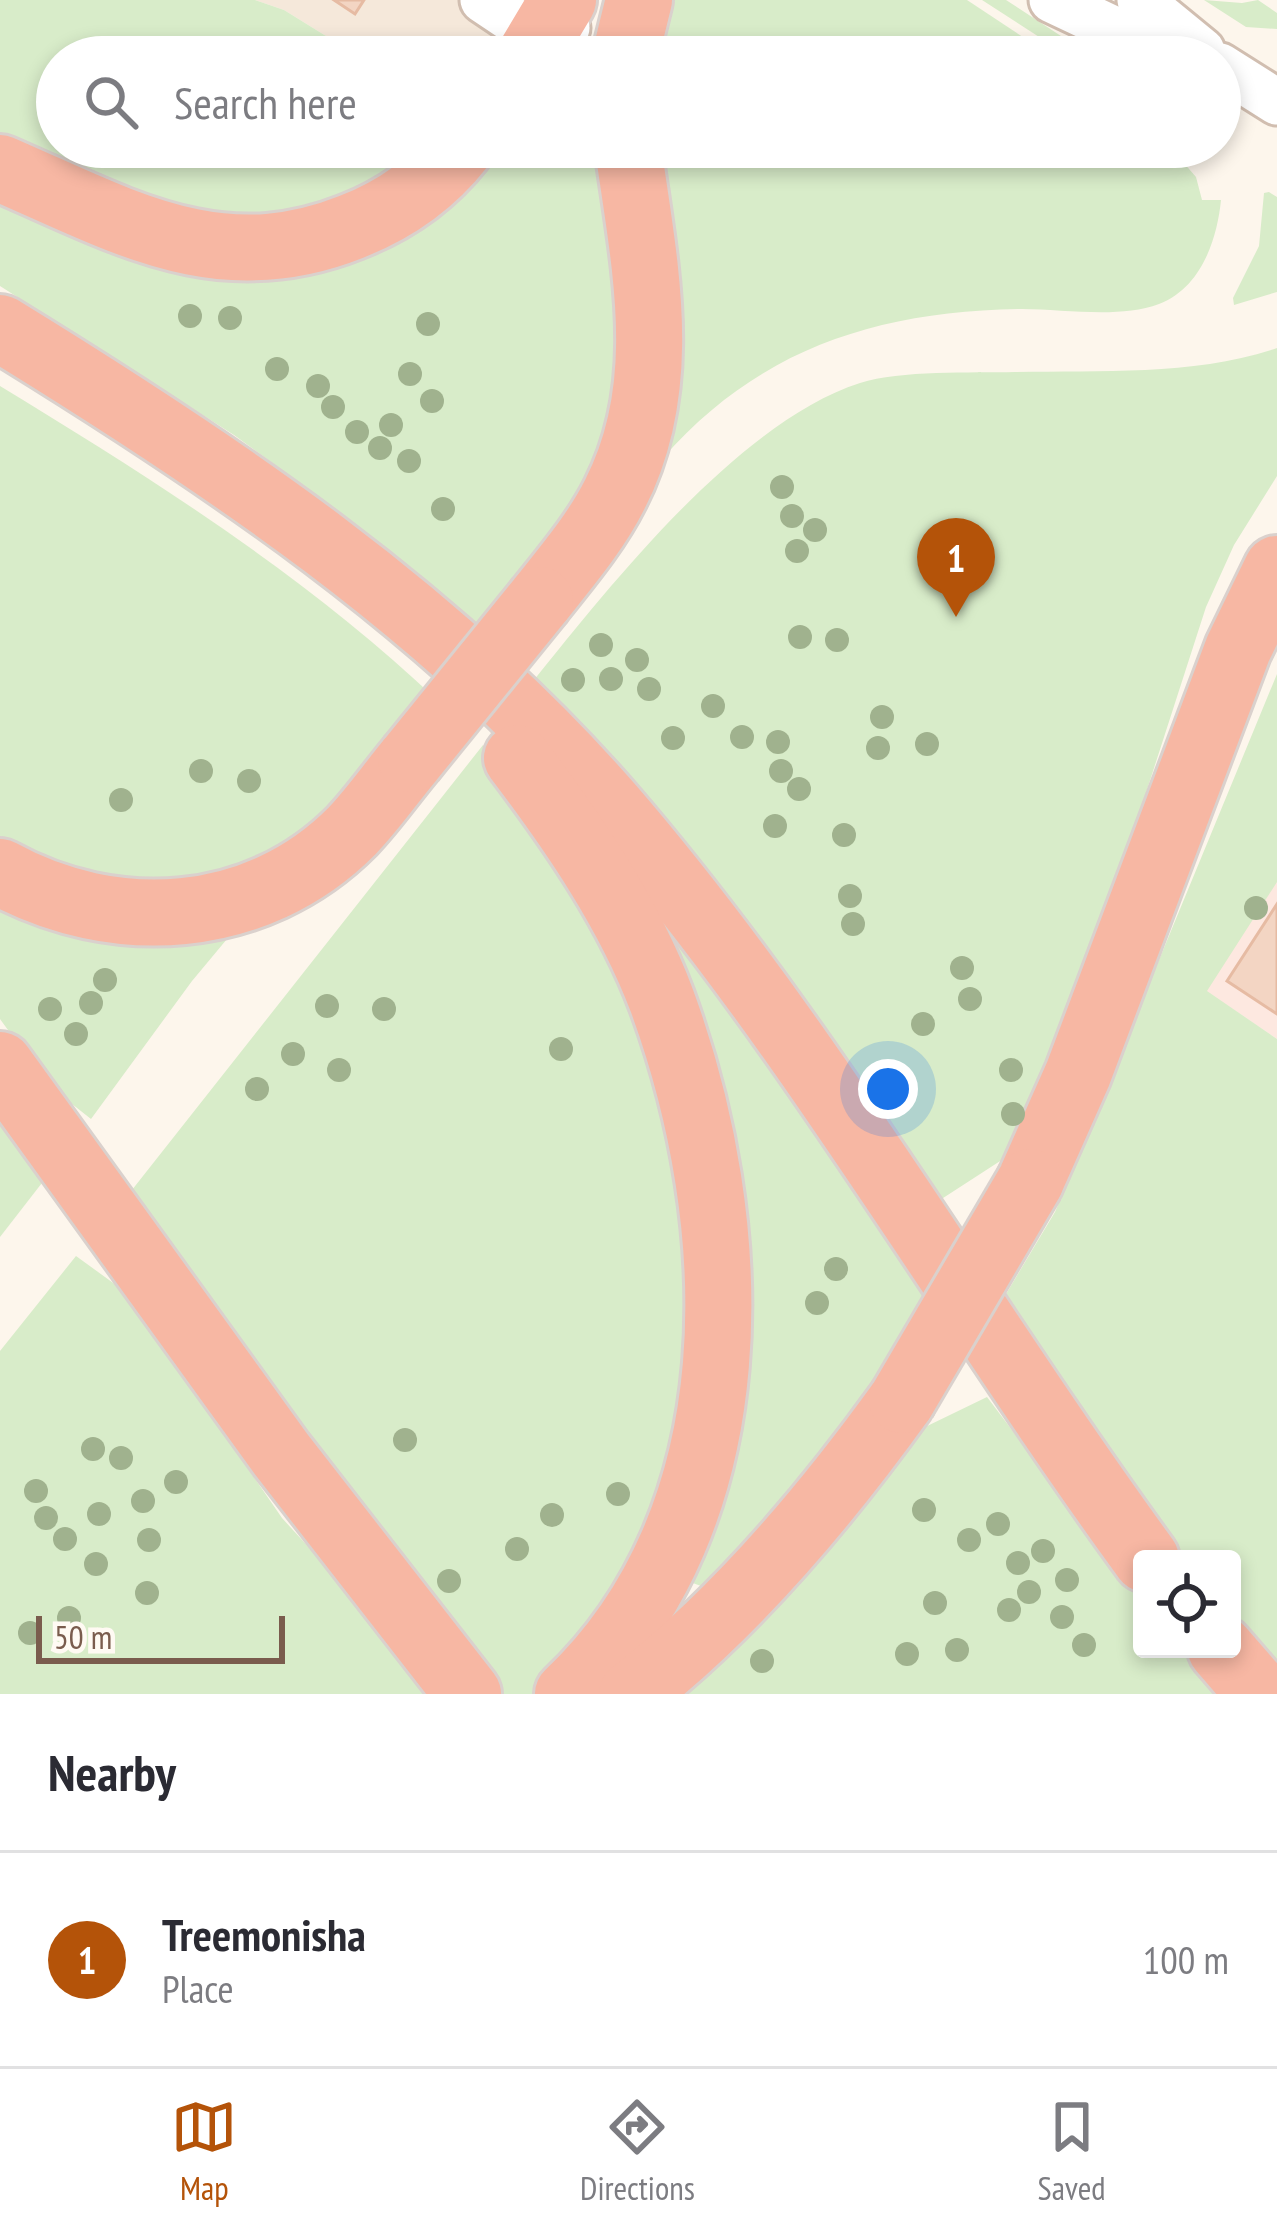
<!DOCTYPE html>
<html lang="en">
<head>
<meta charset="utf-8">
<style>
  body { margin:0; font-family:"PT Sans Narrow",sans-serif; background:#f7f7f7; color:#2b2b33 }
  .controls { position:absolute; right:36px; bottom:36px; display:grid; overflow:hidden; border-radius:12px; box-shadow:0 6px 18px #0003 }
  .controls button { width:108px; height:108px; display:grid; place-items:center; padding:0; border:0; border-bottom:3px solid #e1e1e2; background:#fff; color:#2b2b33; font:60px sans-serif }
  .scale { position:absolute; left:36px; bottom:30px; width:249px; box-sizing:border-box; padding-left:12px; border:6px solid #7a5c4d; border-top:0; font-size:33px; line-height:42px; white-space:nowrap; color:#7a5c4d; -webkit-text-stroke:9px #fffaf3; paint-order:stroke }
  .you { position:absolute; left:888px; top:1089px; width:42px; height:42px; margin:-30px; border:9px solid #fff; border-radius:50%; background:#1a73e8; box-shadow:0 0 0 18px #1a73e833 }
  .badge { display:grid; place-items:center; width:78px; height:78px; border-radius:50%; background:#b45309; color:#fff; font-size:39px; font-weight:700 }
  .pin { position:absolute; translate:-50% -99px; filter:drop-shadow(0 3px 6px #0008) }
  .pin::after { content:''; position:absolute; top:63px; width:42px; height:36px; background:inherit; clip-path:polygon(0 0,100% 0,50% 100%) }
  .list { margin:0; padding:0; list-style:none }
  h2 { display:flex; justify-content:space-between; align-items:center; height:156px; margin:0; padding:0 48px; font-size:51px }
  h2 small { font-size:39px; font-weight:400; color:#7c7c81 }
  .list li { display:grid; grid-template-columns:78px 1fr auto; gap:36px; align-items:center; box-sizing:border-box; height:216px; padding:0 48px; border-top:3px solid #e1e1e2 }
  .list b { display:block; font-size:45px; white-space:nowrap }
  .list p { margin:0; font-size:39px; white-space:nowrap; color:#7c7c81 }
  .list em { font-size:39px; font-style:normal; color:#7c7c81 }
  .icon { flex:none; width:66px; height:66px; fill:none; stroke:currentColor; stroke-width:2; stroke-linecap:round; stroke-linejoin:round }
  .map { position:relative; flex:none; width:1277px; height:1694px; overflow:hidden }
  .search { position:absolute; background:#fff; box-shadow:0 6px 18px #0003; left:36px; right:36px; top:36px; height:132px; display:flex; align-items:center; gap:30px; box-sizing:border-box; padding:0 42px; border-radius:66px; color:#7c7c81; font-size:45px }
  .sheet { height:372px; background:#fff }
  nav { display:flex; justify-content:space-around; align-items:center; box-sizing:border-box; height:168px; border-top:3px solid #e1e1e2; background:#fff; font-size:33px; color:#7c7c81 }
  nav a { display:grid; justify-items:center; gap:6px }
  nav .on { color:#b45309 }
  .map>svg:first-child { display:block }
  .residential { fill:#f5e8da }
  .commercial { fill:#fde8e0 }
  .green { fill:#d8ecc9 }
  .building { fill:#f3d5c3; stroke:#e6bba3; stroke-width:3 }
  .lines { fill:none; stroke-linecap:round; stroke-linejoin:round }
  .minor-casing { stroke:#d1beb0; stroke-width:51 }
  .highway-casing { stroke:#dad1cd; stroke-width:72 }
  .minor { stroke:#fff; stroke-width:45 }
  .highway { stroke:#f7b7a3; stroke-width:66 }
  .highway-bridge-casing { stroke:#dad1cd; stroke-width:72; stroke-linecap:butt }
  .highway-bridge { stroke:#f7b7a3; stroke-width:66 }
  .tree { fill:#a0b28e }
</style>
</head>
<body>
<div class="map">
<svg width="1277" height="1694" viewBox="0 0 1277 1694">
  <rect width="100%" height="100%" fill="#fdf6ec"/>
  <!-- residential -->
  <path class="residential" d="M255,0H469L514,45L479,57H360L284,10Z"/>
  <!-- commercial -->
  <path class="commercial" d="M1277,825V1039L1206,991Z"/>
  <!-- green -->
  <g class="green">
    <path d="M0,0H255L284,10L360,57H57V147H440L403,186L243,234L0,152Z"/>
    <path d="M656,0H967L1053,57H641Z"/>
    <path d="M982,0H1006L1093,57H1070Z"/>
    <path d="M1204,0L1242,3L1258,0L1277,13V29L1246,27Z"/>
    <path d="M483,147H612L638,322L617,457L489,636L349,519L234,435L0,286V181L186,255Z"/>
    <path d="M640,147H1170L1196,177L1202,200H1221C1217,240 1201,288 1159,304C1119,319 1064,309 1022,309C879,311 759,348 663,458Z"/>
    <path d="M1269,192L1277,197V292L1234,305L1233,298L1259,246L1264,193Z"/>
    <path d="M1277,348V476L1234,545L1206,607L1092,960L1011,1154L940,1200L765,946L610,755L534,680C613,582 739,422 860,383C901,370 971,373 1015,372C1101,370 1195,376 1277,348Z"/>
    <path d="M0,386C153,479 306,576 437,700L279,862L124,895L0,847Z"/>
    <path d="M1277,674V882L1207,991L1277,1039V1668L1232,1614V1559H1187L1114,1464L1003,1299L1055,1212Z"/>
    <path d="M483,745L525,799L648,1035L691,1222L689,1424L629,1580L686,1677L797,1583L854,1520L921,1429L987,1397L1142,1602V1649H1180L1219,1694H0V1351L76,1256L127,1293L282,1518L366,1610L128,1195Z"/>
    <path d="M628,870L698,956L929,1298C864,1401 798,1510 701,1586L690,1582L722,1507L741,1426L754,1316L742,1194L718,1069Z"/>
    <path d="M0,902L227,939L192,981L91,1119L48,1085L0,1019Z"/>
    <path d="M0,1118L45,1179L0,1237Z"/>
  </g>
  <!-- building -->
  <g class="building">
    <path d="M334,0H364L355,14Z"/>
    <path d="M1277,904V1014L1227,981Z"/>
  </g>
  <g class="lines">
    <defs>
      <g id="minor">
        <path d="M483,0L541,39L567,28"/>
        <path d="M1052,0L1143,43L1192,57"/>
        <path d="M1140,0L1202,51"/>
        <path d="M1220,66L1277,102"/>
      </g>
      <g id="highway">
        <path d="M529,57L563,0"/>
        <path d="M625,57L639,0"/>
        <path d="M0,168C121,220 218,280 351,227C395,210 432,184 461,147"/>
        <path d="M0,328C220,463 440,610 611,807C812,1040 965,1311 1146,1559"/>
        <path d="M540,600C567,566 596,532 615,494C672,383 644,263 628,147"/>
        <path d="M517,758C573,832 629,913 662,1001C744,1225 755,1517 568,1694"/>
        <path d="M0,872C114,935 257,927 352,831C373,809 391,783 411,759"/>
        <path d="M0,1065L281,1454L468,1694"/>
        <path d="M1030,1182L1078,1074L1238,649L1277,569"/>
        <path d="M1221,1649L1260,1694"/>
        <path d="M632,1694C736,1613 825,1507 902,1400"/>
      </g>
    </defs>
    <!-- minor casing -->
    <use href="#minor" class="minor-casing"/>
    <!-- highway casing -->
    <use href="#highway" class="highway-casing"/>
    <!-- minor -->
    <use href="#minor" class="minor"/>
    <!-- highway -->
    <use href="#highway" class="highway"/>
    <defs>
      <g id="highway-bridge">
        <path d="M411,759L540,600"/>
        <path d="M902,1400L1030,1182"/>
      </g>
    </defs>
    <!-- highway-bridge casing -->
    <use href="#highway-bridge" class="highway-bridge-casing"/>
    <!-- highway-bridge -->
    <use href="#highway-bridge" class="highway-bridge"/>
  </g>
  <!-- trees -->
  <g class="tree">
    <circle cx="190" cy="316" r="12"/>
    <circle cx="230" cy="318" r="12"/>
    <circle cx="428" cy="324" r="12"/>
    <circle cx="277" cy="369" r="12"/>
    <circle cx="410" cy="374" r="12"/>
    <circle cx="318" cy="386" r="12"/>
    <circle cx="432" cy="401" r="12"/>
    <circle cx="333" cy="407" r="12"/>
    <circle cx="391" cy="425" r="12"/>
    <circle cx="357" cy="432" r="12"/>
    <circle cx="380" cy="448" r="12"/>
    <circle cx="409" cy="461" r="12"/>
    <circle cx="782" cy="487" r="12"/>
    <circle cx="443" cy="509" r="12"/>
    <circle cx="792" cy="516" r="12"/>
    <circle cx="815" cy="530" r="12"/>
    <circle cx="797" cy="551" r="12"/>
    <circle cx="800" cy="637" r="12"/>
    <circle cx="837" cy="640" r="12"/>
    <circle cx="601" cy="645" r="12"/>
    <circle cx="637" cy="660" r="12"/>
    <circle cx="611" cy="679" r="12"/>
    <circle cx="573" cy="680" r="12"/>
    <circle cx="649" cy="689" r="12"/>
    <circle cx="713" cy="706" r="12"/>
    <circle cx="882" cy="717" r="12"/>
    <circle cx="742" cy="737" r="12"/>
    <circle cx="673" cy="738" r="12"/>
    <circle cx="778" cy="742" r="12"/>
    <circle cx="927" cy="744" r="12"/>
    <circle cx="878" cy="748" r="12"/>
    <circle cx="201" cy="771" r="12"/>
    <circle cx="781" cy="771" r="12"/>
    <circle cx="249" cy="781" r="12"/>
    <circle cx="799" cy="789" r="12"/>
    <circle cx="121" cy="800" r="12"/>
    <circle cx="775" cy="826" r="12"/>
    <circle cx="844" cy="835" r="12"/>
    <circle cx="850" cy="896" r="12"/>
    <circle cx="1256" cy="908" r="12"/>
    <circle cx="853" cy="924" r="12"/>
    <circle cx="962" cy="968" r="12"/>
    <circle cx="105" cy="980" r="12"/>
    <circle cx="970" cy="999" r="12"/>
    <circle cx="91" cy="1003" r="12"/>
    <circle cx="327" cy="1006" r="12"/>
    <circle cx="50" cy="1009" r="12"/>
    <circle cx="384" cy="1009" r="12"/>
    <circle cx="923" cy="1024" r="12"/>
    <circle cx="76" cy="1034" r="12"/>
    <circle cx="561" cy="1049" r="12"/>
    <circle cx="293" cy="1054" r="12"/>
    <circle cx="339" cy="1070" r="12"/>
    <circle cx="1011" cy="1070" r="12"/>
    <circle cx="257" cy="1089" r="12"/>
    <circle cx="1013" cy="1114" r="12"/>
    <circle cx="836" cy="1269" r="12"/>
    <circle cx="817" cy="1303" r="12"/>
    <circle cx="405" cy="1440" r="12"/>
    <circle cx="93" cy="1449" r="12"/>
    <circle cx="121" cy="1458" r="12"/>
    <circle cx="176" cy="1482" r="12"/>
    <circle cx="36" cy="1491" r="12"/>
    <circle cx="618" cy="1494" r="12"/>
    <circle cx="143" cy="1501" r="12"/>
    <circle cx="924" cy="1510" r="12"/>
    <circle cx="99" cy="1514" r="12"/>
    <circle cx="552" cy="1515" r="12"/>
    <circle cx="46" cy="1518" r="12"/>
    <circle cx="998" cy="1524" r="12"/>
    <circle cx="65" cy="1539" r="12"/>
    <circle cx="149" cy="1540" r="12"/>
    <circle cx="969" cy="1540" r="12"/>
    <circle cx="517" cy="1549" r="12"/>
    <circle cx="1043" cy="1551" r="12"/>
    <circle cx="1018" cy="1563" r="12"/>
    <circle cx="96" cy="1564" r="12"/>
    <circle cx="1067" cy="1580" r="12"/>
    <circle cx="449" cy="1581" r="12"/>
    <circle cx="1029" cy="1592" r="12"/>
    <circle cx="147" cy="1593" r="12"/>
    <circle cx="935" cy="1603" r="12"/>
    <circle cx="1009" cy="1610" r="12"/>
    <circle cx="1062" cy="1617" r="12"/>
    <circle cx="69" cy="1618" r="12"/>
    <circle cx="30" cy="1633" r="12"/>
    <circle cx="1084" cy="1645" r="12"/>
    <circle cx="957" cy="1650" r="12"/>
    <circle cx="907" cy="1654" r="12"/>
    <circle cx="762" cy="1661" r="12"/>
  </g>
</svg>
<div class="controls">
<button><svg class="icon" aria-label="locate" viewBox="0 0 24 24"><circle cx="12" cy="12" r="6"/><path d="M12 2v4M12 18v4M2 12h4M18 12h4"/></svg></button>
</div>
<div class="scale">50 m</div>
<div class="you"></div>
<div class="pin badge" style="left:956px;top:617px">1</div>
<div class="search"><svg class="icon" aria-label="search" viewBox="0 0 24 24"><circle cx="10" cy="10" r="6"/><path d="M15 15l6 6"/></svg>Search here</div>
</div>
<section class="sheet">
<h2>Nearby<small></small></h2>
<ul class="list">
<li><span class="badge">1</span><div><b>Treemonisha</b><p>Place</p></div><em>100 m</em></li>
</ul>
</section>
<nav>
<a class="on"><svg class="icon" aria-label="map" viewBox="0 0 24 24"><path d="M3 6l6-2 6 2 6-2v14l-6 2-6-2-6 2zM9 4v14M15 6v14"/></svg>Map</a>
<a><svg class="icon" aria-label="directions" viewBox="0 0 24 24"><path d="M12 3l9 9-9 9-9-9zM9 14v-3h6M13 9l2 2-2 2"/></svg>Directions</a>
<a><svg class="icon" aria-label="saved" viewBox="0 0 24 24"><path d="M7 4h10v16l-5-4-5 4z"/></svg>Saved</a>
</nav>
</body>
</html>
